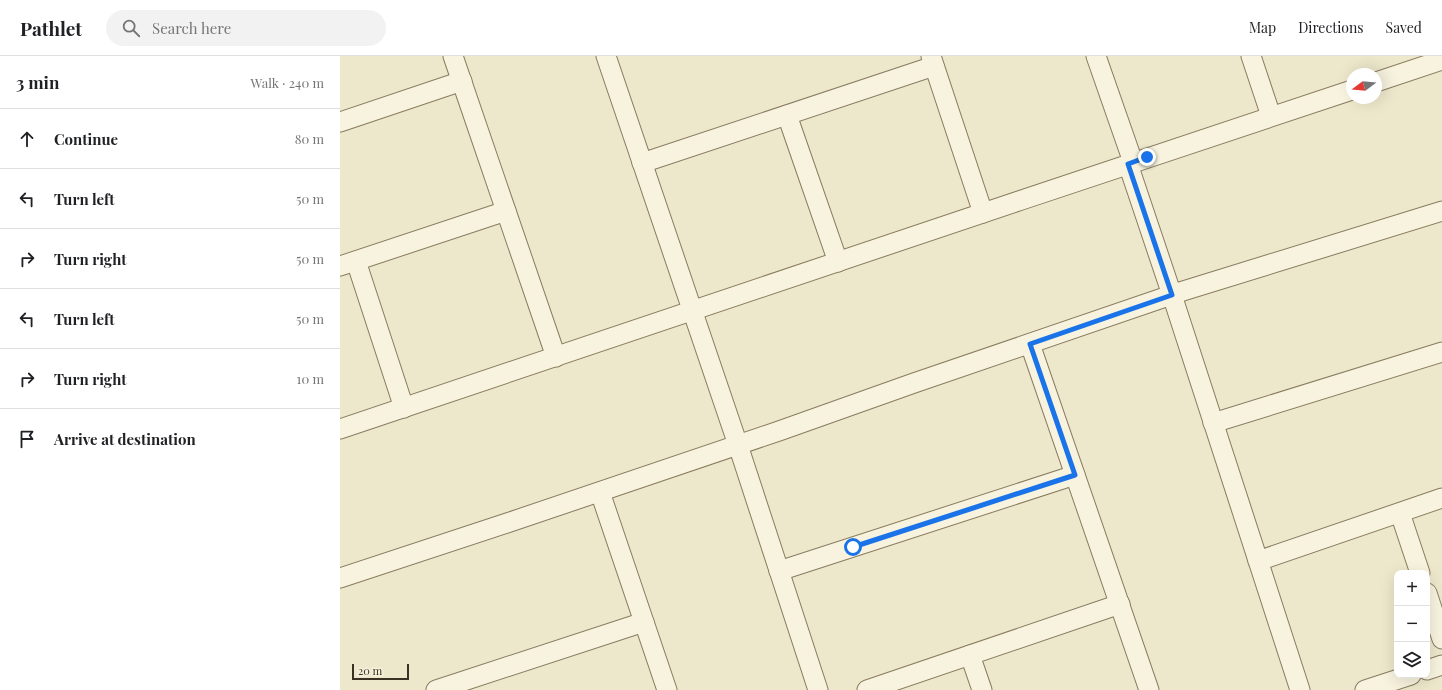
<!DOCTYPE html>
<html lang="en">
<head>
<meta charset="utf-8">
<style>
  body { margin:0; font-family:"Playfair Display",serif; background:#f2f2f2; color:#202124 }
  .controls { position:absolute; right:12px; bottom:12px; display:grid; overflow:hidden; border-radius:8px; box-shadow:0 4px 16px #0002 }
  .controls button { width:36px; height:36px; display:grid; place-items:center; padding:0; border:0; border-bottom:1px solid #e0e0e0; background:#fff; color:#202124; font:20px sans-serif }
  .compass { position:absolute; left:1006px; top:12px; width:36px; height:36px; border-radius:50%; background:#fff; box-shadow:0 4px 16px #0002; rotate:254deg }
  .scale { position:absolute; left:12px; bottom:10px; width:57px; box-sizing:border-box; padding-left:4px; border:2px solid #3a3122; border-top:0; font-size:11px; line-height:14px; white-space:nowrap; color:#3a3122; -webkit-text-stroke:3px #f4f0da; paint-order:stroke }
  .stop { position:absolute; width:12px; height:12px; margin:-9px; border:3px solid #1a73e8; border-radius:50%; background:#fff }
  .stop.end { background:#1a73e8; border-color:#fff; box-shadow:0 1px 4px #0008 }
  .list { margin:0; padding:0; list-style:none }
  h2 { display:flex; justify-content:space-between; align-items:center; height:52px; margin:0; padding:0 16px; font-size:17px }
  h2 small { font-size:13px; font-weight:400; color:#757577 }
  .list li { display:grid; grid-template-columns:26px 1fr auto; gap:12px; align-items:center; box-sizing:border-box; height:60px; padding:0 16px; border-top:1px solid #e0e0e0 }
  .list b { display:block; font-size:15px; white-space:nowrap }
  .list em { font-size:13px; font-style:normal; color:#757577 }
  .icon { flex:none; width:22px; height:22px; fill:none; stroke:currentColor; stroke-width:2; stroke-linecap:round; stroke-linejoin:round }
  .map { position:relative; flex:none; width:1102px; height:634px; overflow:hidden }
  header { display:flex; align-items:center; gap:24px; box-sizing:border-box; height:56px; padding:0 20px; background:#fff; border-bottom:1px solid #e0e0e0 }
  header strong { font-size:19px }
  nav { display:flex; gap:22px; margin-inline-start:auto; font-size:14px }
  .search { width:280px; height:36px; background:#f2f2f2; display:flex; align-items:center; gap:10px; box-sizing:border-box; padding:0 14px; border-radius:22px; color:#757577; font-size:15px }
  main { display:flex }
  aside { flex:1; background:#fff }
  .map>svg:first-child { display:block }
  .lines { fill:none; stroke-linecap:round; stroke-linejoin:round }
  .minor-casing { stroke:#897b60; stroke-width:21 }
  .minor { stroke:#f7f3de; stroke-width:19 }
  .route { stroke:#1a73e8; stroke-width:5 }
</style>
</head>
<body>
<header>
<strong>Pathlet</strong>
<div class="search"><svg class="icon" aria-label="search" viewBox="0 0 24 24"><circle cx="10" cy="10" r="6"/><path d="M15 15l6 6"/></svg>Search here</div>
<nav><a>Map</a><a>Directions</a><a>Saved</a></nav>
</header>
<main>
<aside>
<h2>3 min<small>Walk · 240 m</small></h2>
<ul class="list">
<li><svg class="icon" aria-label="ahead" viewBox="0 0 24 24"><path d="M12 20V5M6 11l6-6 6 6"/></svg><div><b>Continue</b></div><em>80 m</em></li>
<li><svg class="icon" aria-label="left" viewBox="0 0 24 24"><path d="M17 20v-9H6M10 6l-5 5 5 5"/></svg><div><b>Turn left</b></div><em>50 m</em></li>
<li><svg class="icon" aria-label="right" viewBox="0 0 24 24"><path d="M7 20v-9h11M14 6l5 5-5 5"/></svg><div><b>Turn right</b></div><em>50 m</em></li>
<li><svg class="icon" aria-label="left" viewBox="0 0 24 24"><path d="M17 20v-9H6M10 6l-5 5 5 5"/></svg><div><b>Turn left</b></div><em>50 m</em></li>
<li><svg class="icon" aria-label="right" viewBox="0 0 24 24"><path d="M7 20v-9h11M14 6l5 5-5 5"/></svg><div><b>Turn right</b></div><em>10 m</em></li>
<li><svg class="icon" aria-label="arrive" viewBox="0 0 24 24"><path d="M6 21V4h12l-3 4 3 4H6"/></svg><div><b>Arrive at destination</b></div></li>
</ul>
</aside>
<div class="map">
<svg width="1102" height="634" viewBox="0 0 1102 634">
  <rect width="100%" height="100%" fill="#ede7cb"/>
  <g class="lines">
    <defs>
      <g id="minor">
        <path d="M113,0L216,301"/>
        <path d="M266,0L398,389L478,634"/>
        <path d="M591,0L643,157"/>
        <path d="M756,0L793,106"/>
        <path d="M911,0L931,60"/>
        <path d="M1036,26L1102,4"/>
        <path d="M447,59L498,206"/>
        <path d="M0,66L122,25"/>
        <path d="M302,107L594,10"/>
        <path d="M788,108L832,239L960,634"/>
        <path d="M16,205L64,352"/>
        <path d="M0,210L166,155"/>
        <path d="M690,288L809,634"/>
        <path d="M873,367L1102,296"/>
        <path d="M0,373C338,261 674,145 1012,34"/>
        <path d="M260,436L327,634"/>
        <path d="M1060,457L1080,517"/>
        <path d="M918,505L1102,442"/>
        <path d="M439,515L735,419"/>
        <path d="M0,522L170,466L439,375L574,327L843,235L1102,155"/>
        <path d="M1087,537L1102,583"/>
        <path d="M630,599L642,634"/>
        <path d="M1087,614L1102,609"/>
        <path d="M96,634L304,566"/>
        <path d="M527,634L780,548"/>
        <path d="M1025,634L1071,619"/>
      </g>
    </defs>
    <!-- minor casing -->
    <use href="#minor" class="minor-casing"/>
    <!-- minor -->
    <use href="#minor" class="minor"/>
  </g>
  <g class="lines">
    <!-- route -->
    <path class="route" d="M513,491L735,419L690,288L832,239L788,108L807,101"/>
  </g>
</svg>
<div class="controls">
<button>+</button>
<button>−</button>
<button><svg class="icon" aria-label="layers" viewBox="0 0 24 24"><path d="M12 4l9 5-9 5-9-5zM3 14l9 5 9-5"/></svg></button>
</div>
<svg class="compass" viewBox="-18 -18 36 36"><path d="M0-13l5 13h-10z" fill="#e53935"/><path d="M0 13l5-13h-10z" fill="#757577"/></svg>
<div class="scale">20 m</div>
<div class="stop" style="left:513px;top:491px"></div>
<div class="stop end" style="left:807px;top:101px"></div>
</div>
</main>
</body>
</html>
